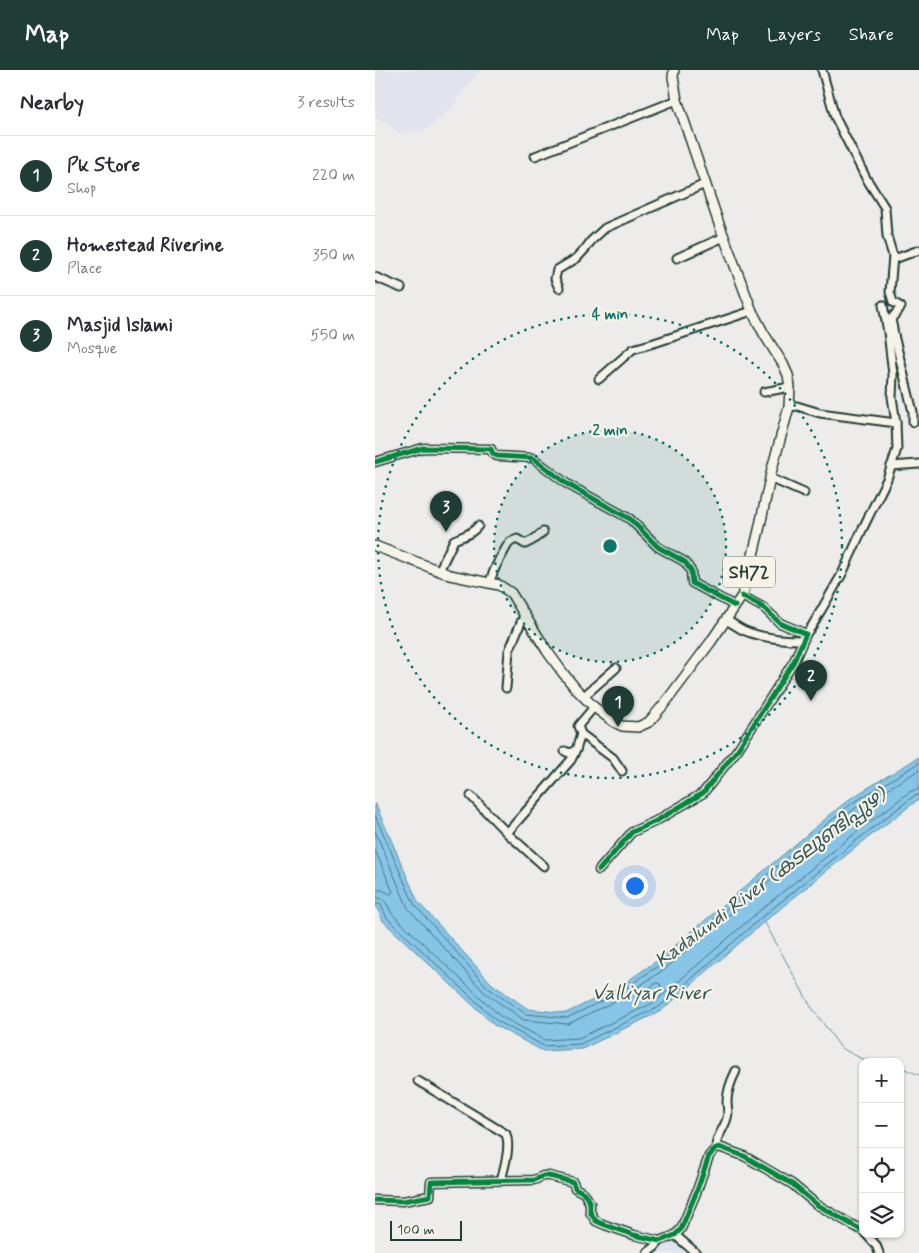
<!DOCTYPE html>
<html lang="en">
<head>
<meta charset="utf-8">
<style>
  body { margin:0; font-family:Mynerve,"Noto Sans Malayalam",sans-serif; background:#f2f2f3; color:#2b2b33 }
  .controls { position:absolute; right:15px; bottom:15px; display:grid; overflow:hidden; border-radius:10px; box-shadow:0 1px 4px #0004 }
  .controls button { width:45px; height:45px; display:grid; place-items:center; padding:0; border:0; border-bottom:1px solid #e1e1e2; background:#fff; color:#2b2b33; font:25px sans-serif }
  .scale { position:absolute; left:15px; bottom:12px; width:72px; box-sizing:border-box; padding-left:5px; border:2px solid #1f3d34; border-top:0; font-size:14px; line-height:18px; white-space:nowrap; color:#1f3d34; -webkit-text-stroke:4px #f7f3e8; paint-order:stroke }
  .you { position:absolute; left:259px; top:815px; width:18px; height:18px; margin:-12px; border:4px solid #fff; border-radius:50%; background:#1a73e8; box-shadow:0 0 0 8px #1a73e833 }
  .badge { display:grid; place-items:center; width:32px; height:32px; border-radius:50%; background:#1f3d34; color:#fff; font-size:16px; font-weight:700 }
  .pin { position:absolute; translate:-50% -41px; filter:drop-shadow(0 1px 2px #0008) }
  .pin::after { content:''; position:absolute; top:26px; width:18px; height:15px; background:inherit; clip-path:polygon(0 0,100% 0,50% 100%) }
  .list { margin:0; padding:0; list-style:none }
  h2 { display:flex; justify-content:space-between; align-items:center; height:65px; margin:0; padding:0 20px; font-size:21px }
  h2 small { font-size:16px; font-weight:400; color:#7c7c81 }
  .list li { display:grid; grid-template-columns:32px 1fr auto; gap:15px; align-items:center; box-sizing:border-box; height:80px; padding:0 20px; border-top:1px solid #e1e1e2 }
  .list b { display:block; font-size:19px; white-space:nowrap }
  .list p { margin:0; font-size:16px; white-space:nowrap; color:#7c7c81 }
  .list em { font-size:16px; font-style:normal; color:#7c7c81 }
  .icon { flex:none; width:28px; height:28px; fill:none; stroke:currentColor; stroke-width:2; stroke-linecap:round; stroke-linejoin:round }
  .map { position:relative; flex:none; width:544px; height:1183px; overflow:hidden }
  header { display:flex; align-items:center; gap:30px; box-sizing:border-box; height:70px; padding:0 25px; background:#1f3d34; color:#fff }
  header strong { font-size:24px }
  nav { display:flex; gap:28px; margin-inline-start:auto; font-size:18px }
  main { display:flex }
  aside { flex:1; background:#fff }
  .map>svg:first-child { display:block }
  .built { fill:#e1e4ef }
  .water { fill:#87c5e8; stroke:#5d8fa0 }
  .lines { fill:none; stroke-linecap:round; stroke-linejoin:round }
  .shore { stroke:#49737c; stroke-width:1 }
  .stream { stroke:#5d8fa0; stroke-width:1 }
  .minor-casing { stroke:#1f3d34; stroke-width:11 }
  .major-casing { stroke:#1f3d34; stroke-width:12 }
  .minor { stroke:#f7f3e8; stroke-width:7 }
  .major { stroke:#f7f3e8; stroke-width:9 }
  .cycleway-casing { stroke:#f7f3e8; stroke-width:8 }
  .cycleway { stroke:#00873e; stroke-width:5 }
  .ring { fill:none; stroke:#0f766e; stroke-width:2.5; stroke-dasharray:2.5 5 }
  .labels { text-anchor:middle; stroke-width:4.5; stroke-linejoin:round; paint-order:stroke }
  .shield { fill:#f7f3e8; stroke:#60746a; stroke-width:1 }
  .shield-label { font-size:18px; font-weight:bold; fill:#1f3d34 }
  .water-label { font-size:20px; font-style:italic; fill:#345858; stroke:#f7f3e8 }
  .centre { fill:#0f766e; stroke:#f7f3e8; stroke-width:2.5 }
  .ring-label { font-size:15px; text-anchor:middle; font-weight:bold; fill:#0f766e; stroke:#f7f3e8; stroke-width:4.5; stroke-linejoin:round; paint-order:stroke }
</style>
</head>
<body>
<header>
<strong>Map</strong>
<nav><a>Map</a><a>Layers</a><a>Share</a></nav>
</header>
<main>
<aside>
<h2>Nearby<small>3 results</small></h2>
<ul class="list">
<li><span class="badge">1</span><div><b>Pk Store</b><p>Shop</p></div><em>220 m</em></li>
<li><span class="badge">2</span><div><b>Homestead Riverine</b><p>Place</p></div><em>350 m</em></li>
<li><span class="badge">3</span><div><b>Masjid Islami</b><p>Mosque</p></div><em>550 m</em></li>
</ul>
</aside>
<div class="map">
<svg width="544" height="1183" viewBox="0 0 544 1183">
  <rect width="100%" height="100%" fill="#edeceb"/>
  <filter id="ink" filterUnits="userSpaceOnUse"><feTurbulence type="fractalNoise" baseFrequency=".02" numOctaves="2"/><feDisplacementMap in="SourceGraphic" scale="10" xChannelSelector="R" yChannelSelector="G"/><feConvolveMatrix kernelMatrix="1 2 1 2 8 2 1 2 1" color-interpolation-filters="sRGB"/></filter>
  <g filter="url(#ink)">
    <!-- built -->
    <g class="built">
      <path d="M0,0H106L75,39L50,61L25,63L0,47Z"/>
      <path d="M303,1168L308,1183H281L280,1179L290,1173Z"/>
    </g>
    <!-- water -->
    <path class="water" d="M544,687V729L490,770L390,851L286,941L207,979L168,981L119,955L8,851L0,834V733L43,832L117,914L153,939L191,943L241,919L283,890L473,730Z"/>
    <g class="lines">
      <!-- shore -->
      <g class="shore">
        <path d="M0,745L39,834L113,918L151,944L192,948L243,923L286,894L476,734L544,693"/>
        <path d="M0,761L33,838L109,922L149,950L193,954L246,928L290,899L479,739L544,700"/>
        <path d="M0,780L18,822L15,824L7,820H0"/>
        <path d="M0,827C11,828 13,836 17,844L125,946L170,970L204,968L280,932L383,842L483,761L536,721L544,719"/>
        <path d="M0,833L6,835L12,848L122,951L169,976L205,974L284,937L387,847L487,766L539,726L544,725"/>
        <path d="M282,913L285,914L286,917L276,926L266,930L263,929L264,926Z"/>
      </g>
      <!-- stream -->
      <g class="stream">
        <path d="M389,851L435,935L466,978L487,989L513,992"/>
        <path d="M525,997L544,1005"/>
      </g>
      <defs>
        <g id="minor">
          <path d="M447,0L460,47L491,108L510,138L512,166L518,186L515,222L518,232L526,237L512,254"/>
          <path d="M160,86L302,30"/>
          <path d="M518,186L522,188L544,180"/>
          <path d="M302,188L349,167"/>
          <path d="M0,207L26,218"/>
          <path d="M184,218L180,209L182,200L202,188L211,178L216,171L230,158L330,114"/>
          <path d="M516,249L520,269L538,342V352"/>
          <path d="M224,309L258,279L279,273L377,241"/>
          <path d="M389,322L415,317"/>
          <path d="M414,337L422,336L445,343L521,353"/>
          <path d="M0,392L48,378L116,379L118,384L122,386L158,388L192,414L255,449L283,477L310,492L316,501L317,513L360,536"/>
          <path d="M516,396L544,394"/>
          <path d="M395,408L429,423"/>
          <path d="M64,501L79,470C88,466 97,464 103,456"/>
          <path d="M114,513L121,496L132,476L135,472L142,469L150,474L158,470L168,462"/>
          <path d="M351,550C357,553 362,557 368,560C386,568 409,570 428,570"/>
          <path d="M431,564L437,556L467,504L487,460L512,409L522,379L521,353L517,327L518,304L513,262L508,235"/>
          <path d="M131,618L134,581L149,545"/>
          <path d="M209,626L241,598"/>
          <path d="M206,664L238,688L247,701"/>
          <path d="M190,681L194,683L201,680L206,664L203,656L219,637"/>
          <path d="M96,726L132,763L196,690L201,680"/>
          <path d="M132,763L169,796"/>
          <path d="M224,800L257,762L281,751L328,723L363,679L419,591L431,564L405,553L389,538L367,526"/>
          <path d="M43,1011L131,1064C136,1078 129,1097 126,1111"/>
          <path d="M341,1078C341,1065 349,1060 352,1048C354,1043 352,1037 352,1032C352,1021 356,1011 361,1001"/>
          <path d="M0,1130L28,1131L55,1126L56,1112L159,1110L168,1106H174L198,1112L200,1118L209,1123L215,1133V1142L221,1151L230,1155L259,1165L285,1171L300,1165L306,1159L321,1123L334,1086L341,1078L344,1077L369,1086L417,1114L441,1134L488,1161"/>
          <path d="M491,1164L501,1175L504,1183"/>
          <path d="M300,1165L321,1183"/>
          <path d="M272,1183L280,1177L285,1171"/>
        </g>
        <path id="major" d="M0,476L75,505L124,515L136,523L172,581L188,603L201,619L219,637L239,652L247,656L263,657L274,652L290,633L335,573L367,526L371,514L384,460L397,399L414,337L415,317L413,305L408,294L389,264L377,241L343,151L302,30L298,7L299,0"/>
      </defs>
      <!-- minor casing -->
      <use href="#minor" class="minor-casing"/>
      <!-- major casing -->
      <use href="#major" class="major-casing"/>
      <!-- minor -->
      <use href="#minor" class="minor"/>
      <!-- major -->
      <use href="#major" class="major"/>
      <defs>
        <g id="cycleway">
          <path d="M0,392L48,378L116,379L118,384L122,386L158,388L192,414L255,449L283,477L310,492L316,501L317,513L360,536"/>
          <path d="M224,800L257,762L281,751L328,723L363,679L419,591L431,564L405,553L389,538L367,526"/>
          <path d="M0,1130L28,1131L55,1126L56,1112L159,1110L168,1106H174L198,1112L200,1118L209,1123L215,1133V1142L221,1151L230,1155L259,1165L285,1171L300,1165L306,1159L321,1123L334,1086L341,1078L344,1077L369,1086L417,1114L441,1134L488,1161"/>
        </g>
      </defs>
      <!-- cycleway casing -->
      <use href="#cycleway" class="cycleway-casing"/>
      <!-- cycleway -->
      <use href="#cycleway" class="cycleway"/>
    </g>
  </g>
  <!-- distance rings -->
  <circle cx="235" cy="476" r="116" fill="#0f766e" fill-opacity=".12"/>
  <g class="ring">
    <circle cx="235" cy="476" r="116"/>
    <circle cx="235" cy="476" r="232"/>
  </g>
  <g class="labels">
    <!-- shield labels -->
    <rect class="shield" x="348" y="486.5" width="52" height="31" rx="4"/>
    <g class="shield-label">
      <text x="374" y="508">SH72</text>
    </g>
    <!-- water labels -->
    <g class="water-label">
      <text transform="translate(395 807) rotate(-37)" y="7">Kadalundi River (കടലുണ്ടിപ്പുഴ)</text>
      <text x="276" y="929">Valliyar River</text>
    </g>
  </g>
  <circle cx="235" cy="476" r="8" class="centre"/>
  <g class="ring-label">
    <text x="235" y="249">4 min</text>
    <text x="235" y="365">2 min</text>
  </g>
</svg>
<div class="controls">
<button>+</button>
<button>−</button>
<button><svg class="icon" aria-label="locate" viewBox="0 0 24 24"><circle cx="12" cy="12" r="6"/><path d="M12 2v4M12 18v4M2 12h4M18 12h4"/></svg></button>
<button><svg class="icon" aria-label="layers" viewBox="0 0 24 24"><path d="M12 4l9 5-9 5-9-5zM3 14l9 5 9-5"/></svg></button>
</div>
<div class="scale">100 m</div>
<div class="you"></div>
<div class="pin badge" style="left:243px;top:657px">1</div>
<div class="pin badge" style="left:436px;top:631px">2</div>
<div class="pin badge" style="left:71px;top:462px">3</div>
</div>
</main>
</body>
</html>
